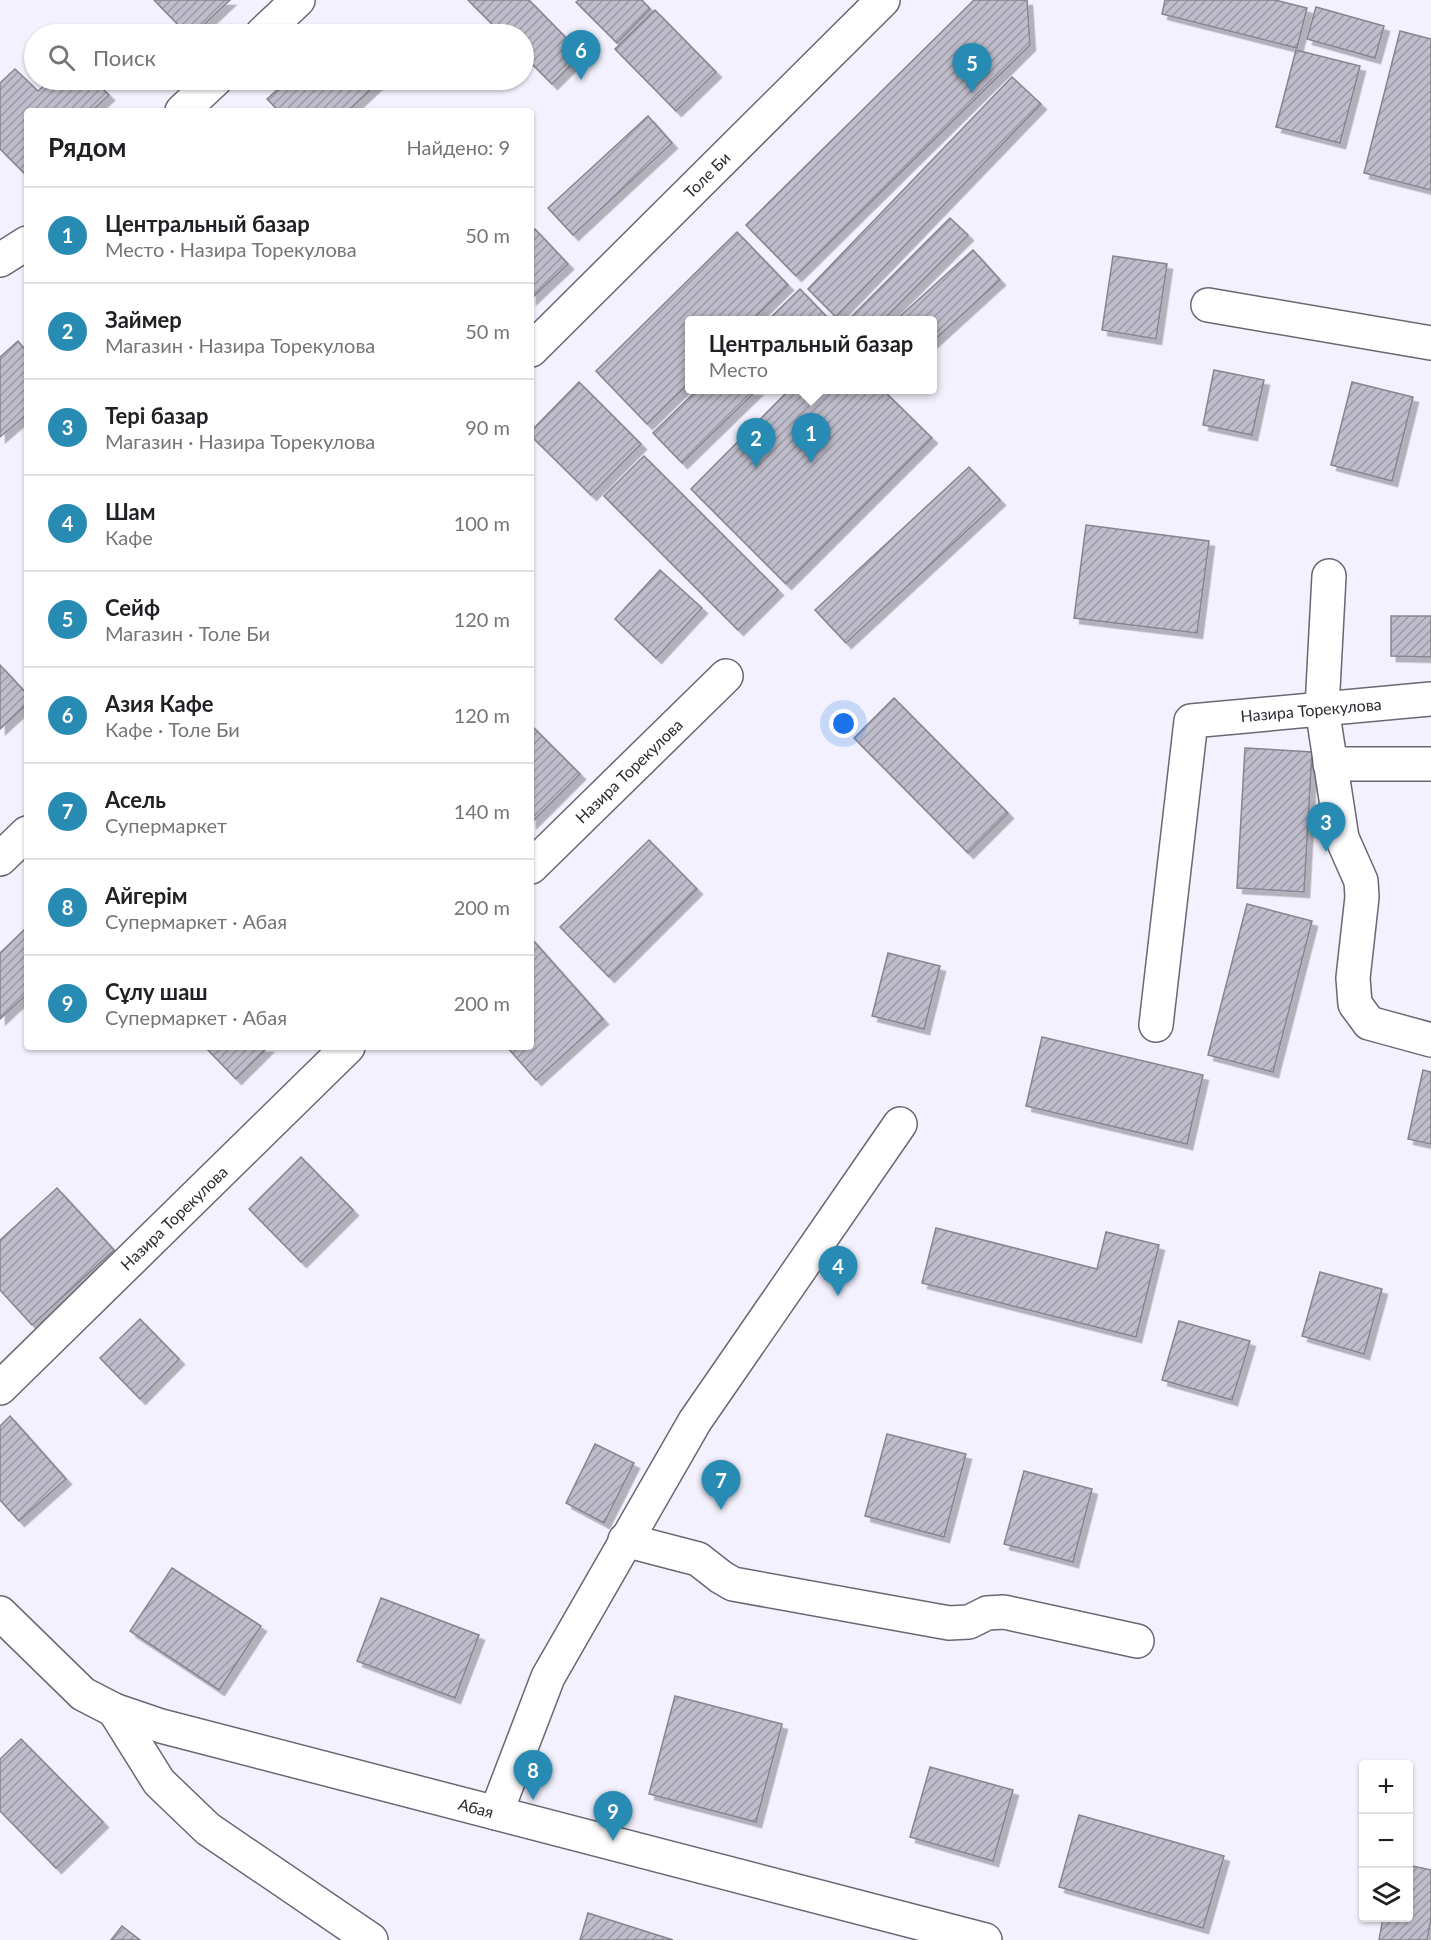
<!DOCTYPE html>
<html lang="ru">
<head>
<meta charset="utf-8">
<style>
  body { margin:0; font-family:Lato,sans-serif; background:#f2f2f2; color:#202124 }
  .controls { position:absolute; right:18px; bottom:18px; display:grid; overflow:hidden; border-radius:6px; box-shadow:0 2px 4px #0004 }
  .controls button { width:54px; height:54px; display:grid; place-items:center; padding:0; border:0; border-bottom:2px solid #e0e0e0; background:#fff; color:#202124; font:30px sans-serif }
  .you { position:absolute; left:844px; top:724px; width:21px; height:21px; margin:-15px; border:4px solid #fff; border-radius:50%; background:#1a73e8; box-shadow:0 0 0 9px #1a73e833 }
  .badge { display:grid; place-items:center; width:39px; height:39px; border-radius:50%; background:#278bb4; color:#fff; font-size:20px; font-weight:700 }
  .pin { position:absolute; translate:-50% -50px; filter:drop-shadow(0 2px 3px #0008) }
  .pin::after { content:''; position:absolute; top:32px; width:21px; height:18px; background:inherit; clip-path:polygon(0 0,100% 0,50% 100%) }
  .popup { position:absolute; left:685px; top:316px; width:252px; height:78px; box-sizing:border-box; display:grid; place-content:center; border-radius:6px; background:#fff; filter:drop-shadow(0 2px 4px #0005); font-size:20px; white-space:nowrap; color:#757577 }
  .popup b { font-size:22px; color:#202124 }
  .popup::after { content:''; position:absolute; left:50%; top:100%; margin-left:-12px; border:12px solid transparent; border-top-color:#fff }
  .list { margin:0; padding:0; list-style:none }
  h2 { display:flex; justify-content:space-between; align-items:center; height:78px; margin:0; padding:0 24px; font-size:26px }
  h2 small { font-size:20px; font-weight:400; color:#757577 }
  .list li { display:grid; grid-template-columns:39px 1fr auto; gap:18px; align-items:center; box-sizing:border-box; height:96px; padding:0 24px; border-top:2px solid #e0e0e0 }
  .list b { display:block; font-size:22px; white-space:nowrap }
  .list p { margin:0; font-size:20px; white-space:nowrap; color:#757577 }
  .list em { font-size:20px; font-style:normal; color:#757577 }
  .icon { flex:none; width:33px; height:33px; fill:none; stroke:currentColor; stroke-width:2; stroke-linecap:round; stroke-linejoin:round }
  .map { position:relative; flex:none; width:1431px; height:1940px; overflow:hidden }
  .search { position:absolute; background:#fff; box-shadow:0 2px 4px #0004; left:24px; top:24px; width:510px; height:66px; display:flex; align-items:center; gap:15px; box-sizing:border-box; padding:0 21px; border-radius:33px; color:#757577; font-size:22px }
  .panel { position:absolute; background:#fff; box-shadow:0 2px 4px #0004; left:24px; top:108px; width:510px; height:942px; border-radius:6px }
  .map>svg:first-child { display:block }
  .building { fill:url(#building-hatch); stroke:#868491; stroke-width:1.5; filter:url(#shadow) }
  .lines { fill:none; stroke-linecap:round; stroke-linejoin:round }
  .street-casing { stroke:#696774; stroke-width:36 }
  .street { stroke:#fff; stroke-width:33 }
  .labels { text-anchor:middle; stroke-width:4.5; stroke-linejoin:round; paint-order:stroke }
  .street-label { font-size:16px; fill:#2b2a30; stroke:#fff }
</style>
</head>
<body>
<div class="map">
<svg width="1431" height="1940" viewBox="0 0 1431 1940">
  <defs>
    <pattern id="building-hatch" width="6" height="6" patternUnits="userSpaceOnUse" patternTransform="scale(1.5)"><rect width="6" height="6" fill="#bfbdcb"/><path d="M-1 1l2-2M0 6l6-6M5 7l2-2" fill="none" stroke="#9b9aa5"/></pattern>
    <filter id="shadow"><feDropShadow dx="5.5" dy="5.5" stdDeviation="0" flood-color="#0004"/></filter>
  </defs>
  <rect width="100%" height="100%" fill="#f2f1fd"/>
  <!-- building -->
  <g class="building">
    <path d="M154,0H230L194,34H187Z"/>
    <path d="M468,0H529L582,54L552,84L524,56V34H502Z"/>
    <path d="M579,0H642L650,9L617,43L576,2Z"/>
    <path d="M974,0H1027L1030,45L796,276L746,225Z"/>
    <path d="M1165,0H1275L1307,8L1297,48L1162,14Z"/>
    <path d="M1316,7L1384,26L1375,58L1307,39Z"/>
    <path d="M655,10L716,72L676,111L615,49Z"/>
    <path d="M1400,31L1431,39V190L1364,173Z"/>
    <path d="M1296,50L1360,66L1340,143L1276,127Z"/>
    <path d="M15,69L38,91L50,80H94L109,95L92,111H27V176L0,149V83Z"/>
    <path d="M1012,77L1041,104L836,317L808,289Z"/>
    <path d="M288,80H381L348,111H279L267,99Z"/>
    <path d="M648,116L672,143L573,235L548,208Z"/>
    <path d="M950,218L968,235L883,320H848Z"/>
    <path d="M535,229L568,264L531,299V233Z"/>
    <path d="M737,232L788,285L752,320H690V382L647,424L596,371Z"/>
    <path d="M973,250L1000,280L932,342V320H896Z"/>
    <path d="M1113,256L1167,264L1156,339L1102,330Z"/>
    <path d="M800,289L829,319L828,320H768Z"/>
    <path d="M18,341L27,352V414L0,437V357Z"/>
    <path d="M1214,370L1264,380L1252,435L1203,425Z"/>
    <path d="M579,382L641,444L591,495L531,436V431Z"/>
    <path d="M1352,382L1413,397L1392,481L1331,465Z"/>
    <path d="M697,390H757L682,463L653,433Z"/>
    <path d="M789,390H883L932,438L786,584L691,489Z"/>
    <path d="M644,456L778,590L738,630L604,496Z"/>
    <path d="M969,467L1000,500L846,643L815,610Z"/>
    <path d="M1086,525L1209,541L1197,633L1074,618Z"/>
    <path d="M660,570L702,608L656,658L615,619Z"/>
    <path d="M1391,616H1431V657L1391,656Z"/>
    <path d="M0,665L27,694V704L0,729Z"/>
    <path d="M894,698L1008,813L968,853L854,738Z"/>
    <path d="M531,725L580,774L531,823Z"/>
    <path d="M1245,748L1312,752L1304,892L1237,888Z"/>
    <path d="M649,840L697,889L609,977L560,927Z"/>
    <path d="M1247,904L1312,921L1273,1072L1208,1055Z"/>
    <path d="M27,927V994L0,1019V953Z"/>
    <path d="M531,938L603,1019L536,1080L507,1047H531Z"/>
    <path d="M888,953L940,966L924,1029L872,1016Z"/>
    <path d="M1042,1037L1203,1075L1187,1144L1026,1106Z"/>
    <path d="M205,1047H268L236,1079Z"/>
    <path d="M1423,1070L1431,1072V1144L1408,1139Z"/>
    <path d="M301,1157L353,1210L301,1262L249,1209Z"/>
    <path d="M57,1188L114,1250L32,1325L0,1290V1240Z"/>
    <path d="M936,1228L1097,1269L1106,1232L1159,1245L1136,1337L922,1283Z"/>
    <path d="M1320,1272L1382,1289L1364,1354L1302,1336Z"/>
    <path d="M140,1319L179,1359L140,1399L100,1358Z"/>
    <path d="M1179,1321L1250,1341L1232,1400L1162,1380Z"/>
    <path d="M10,1416L66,1479L19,1521L0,1500V1426Z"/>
    <path d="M887,1434L966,1454L944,1537L865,1516Z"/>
    <path d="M595,1444L634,1463L604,1523L566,1503Z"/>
    <path d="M1024,1471L1092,1489L1073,1562L1004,1544Z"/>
    <path d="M172,1568L261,1626L219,1690L130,1631Z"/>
    <path d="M381,1598L479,1635L455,1698L357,1661Z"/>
    <path d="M675,1696L782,1724L756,1822L649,1794Z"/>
    <path d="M21,1739L103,1822L56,1868L0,1811V1759Z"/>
    <path d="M930,1767L1013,1790L993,1861L910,1837Z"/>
    <path d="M1079,1815L1224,1856L1203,1928L1059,1887Z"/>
    <path d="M1408,1865L1431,1870V1919L1427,1940H1379L1383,1918H1408Z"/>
    <path d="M588,1913L673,1940H580Z"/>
    <path d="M122,1926L140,1940H111Z"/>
  </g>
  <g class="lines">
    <defs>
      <g id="street">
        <path d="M262,34L298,0"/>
        <path d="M182,111L215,80"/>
        <path d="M0,260L27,243"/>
        <path d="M1208,305L1431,343"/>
        <path d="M531,350L883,0"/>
        <path d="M1329,576L1322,708L1342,838L1361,881L1362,897L1353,978L1355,1004L1369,1023L1431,1040"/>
        <path d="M1330,764H1431"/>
        <path d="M0,859L27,833"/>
        <path d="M531,867L726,676"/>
        <path d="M1156,1025L1191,721L1431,699"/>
        <path d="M0,1388L348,1047"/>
        <path d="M625,1540L698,1559L721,1577L733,1584L949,1623L969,1622L987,1613L1004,1612L1137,1641"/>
        <path d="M0,1613L83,1694L114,1710L161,1726L985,1940"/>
        <path d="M114,1710L159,1782L208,1829L371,1940"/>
        <path d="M496,1813L548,1677L695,1421L900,1124"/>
      </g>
    </defs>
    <!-- street casing -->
    <use href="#street" class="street-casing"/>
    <!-- street -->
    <use href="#street" class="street"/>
  </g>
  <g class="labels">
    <!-- street labels -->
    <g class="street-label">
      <text transform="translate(707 175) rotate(-45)" y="6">Толе Би</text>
      <text transform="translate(1311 710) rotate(-5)" y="6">Назира Торекулова</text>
      <text transform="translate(629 771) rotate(-44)" y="6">Назира Торекулова</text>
      <text transform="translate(174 1218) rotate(-44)" y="6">Назира Торекулова</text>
      <text transform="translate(476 1808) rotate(15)" y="6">Абая</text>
    </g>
  </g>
</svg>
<div class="controls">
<button>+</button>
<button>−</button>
<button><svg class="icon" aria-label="layers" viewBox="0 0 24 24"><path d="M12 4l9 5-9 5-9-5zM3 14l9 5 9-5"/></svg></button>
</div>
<div class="you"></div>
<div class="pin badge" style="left:811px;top:463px">1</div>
<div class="popup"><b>Центральный базар</b>Место</div>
<div class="pin badge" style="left:756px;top:468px">2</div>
<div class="pin badge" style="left:1326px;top:852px">3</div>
<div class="pin badge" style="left:838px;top:1296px">4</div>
<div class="pin badge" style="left:972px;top:93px">5</div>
<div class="pin badge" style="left:581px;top:80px">6</div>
<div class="pin badge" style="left:721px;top:1510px">7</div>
<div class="pin badge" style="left:533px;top:1800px">8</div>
<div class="pin badge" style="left:613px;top:1841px">9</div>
<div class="search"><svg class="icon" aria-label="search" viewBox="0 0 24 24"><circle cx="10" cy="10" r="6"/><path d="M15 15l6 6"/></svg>Поиск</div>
<section class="panel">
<h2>Рядом<small>Найдено: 9</small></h2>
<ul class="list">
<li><span class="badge">1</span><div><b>Центральный базар</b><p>Место · Назира Торекулова</p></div><em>50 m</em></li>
<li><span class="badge">2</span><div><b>Займер</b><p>Магазин · Назира Торекулова</p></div><em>50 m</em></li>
<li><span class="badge">3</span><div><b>Тері базар</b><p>Магазин · Назира Торекулова</p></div><em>90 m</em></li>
<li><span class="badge">4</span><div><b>Шам</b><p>Кафе</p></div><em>100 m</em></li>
<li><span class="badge">5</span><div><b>Сейф</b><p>Магазин · Толе Би</p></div><em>120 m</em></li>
<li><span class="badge">6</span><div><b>Азия Кафе</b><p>Кафе · Толе Би</p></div><em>120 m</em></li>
<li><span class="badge">7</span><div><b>Асель</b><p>Супермаркет</p></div><em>140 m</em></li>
<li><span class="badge">8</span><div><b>Айгерім</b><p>Супермаркет · Абая</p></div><em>200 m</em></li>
<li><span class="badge">9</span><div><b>Сұлу шаш</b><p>Супермаркет · Абая</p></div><em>200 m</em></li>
</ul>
</section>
</div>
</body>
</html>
